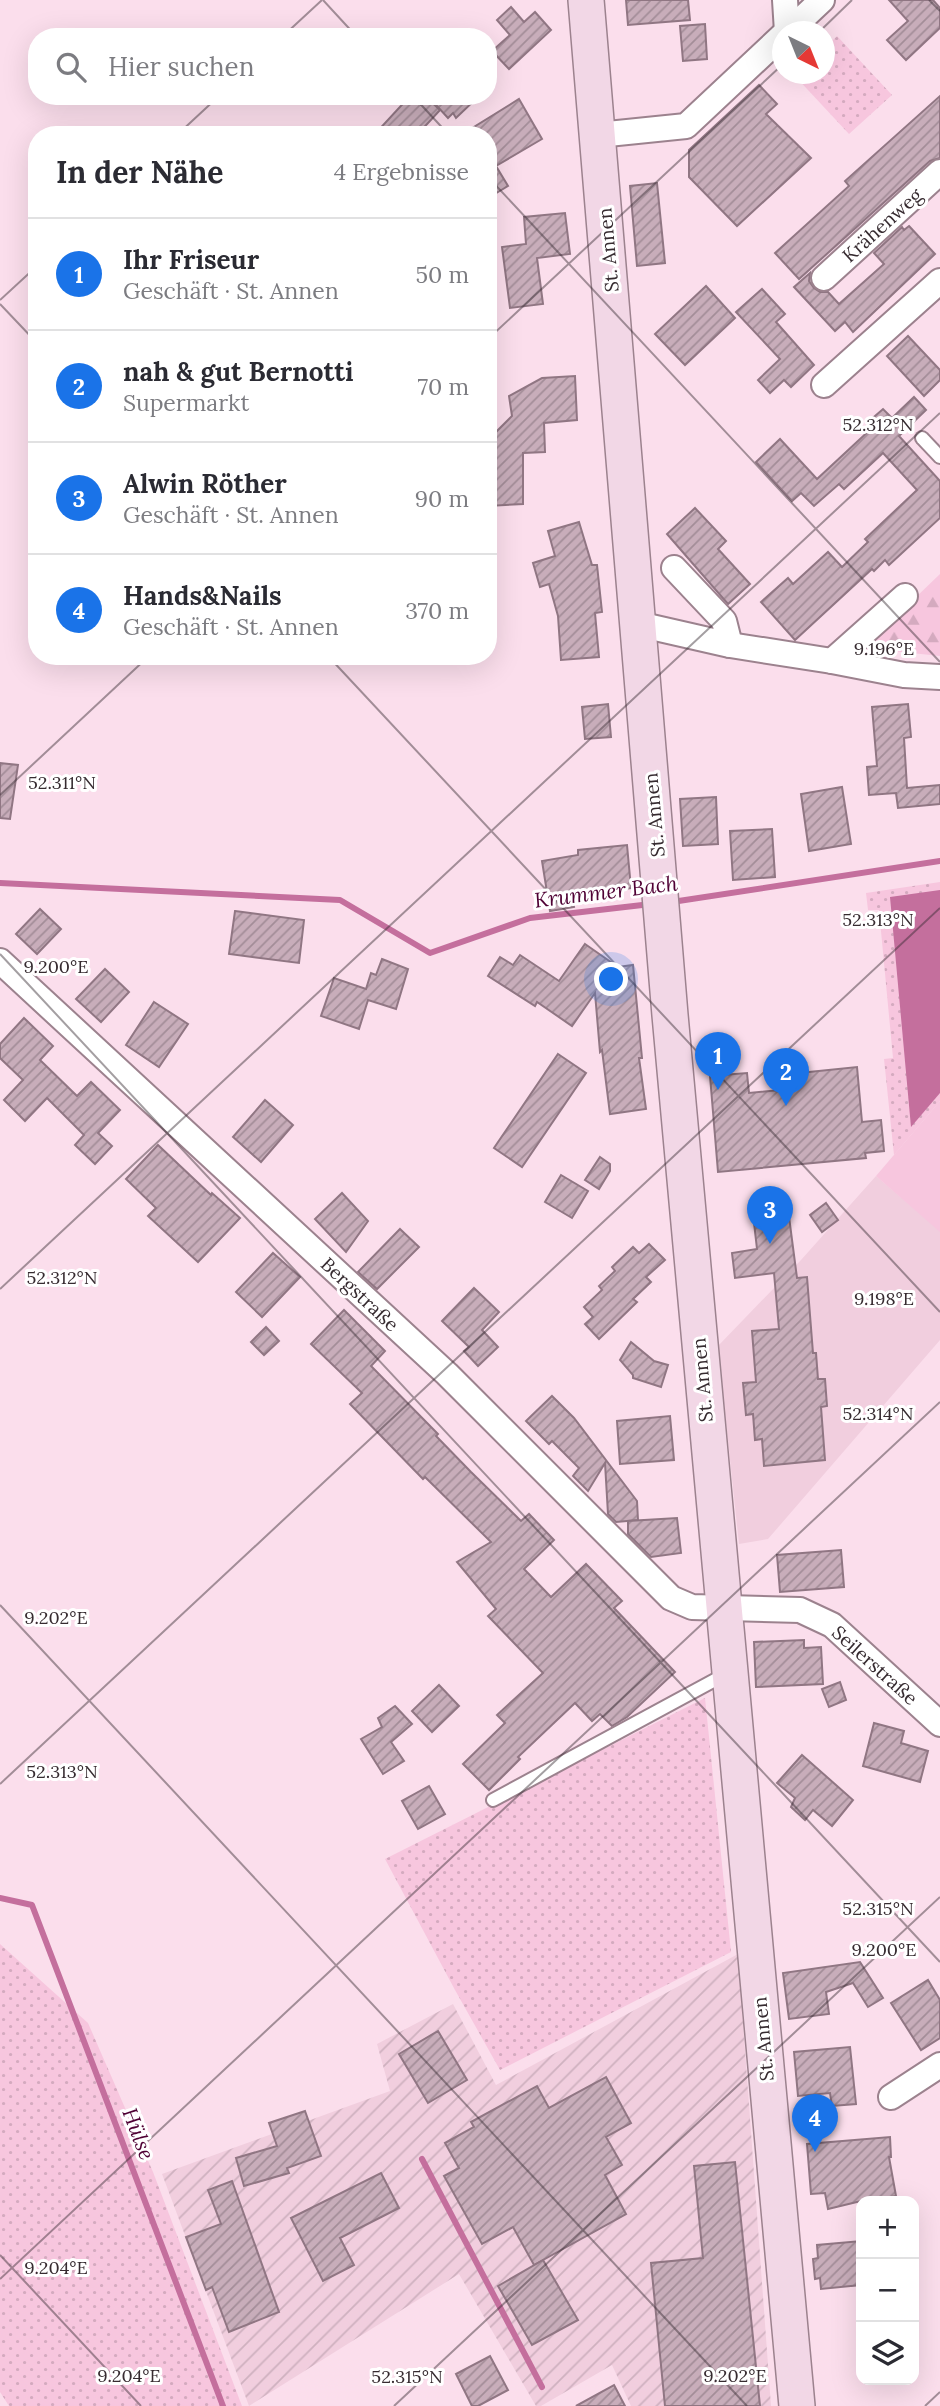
<!DOCTYPE html>
<html lang="de">
<head>
<meta charset="utf-8">
<style>
  body { margin:0; font-family:Lora,serif; background:#f7f7f7; color:#2b2b33 }
  .controls { position:absolute; right:21px; bottom:21px; display:grid; overflow:hidden; border-radius:14px; box-shadow:0 7px 28px #0002 }
  .controls button { width:63px; height:63px; display:grid; place-items:center; padding:0; border:0; border-bottom:2px solid #e1e1e2; background:#fff; color:#2b2b33; font:35px sans-serif }
  .compass { position:absolute; left:772px; top:21px; width:63px; height:63px; border-radius:50%; background:#fff; box-shadow:0 7px 28px #0002; rotate:137deg }
  .you { position:absolute; left:612px; top:980px; width:24px; height:24px; margin:-18px; border:5px solid #fff; border-radius:50%; background:#1a73e8; box-shadow:0 0 0 10px #1a73e833 }
  .badge { display:grid; place-items:center; width:46px; height:46px; border-radius:50%; background:#1a73e8; color:#fff; font-size:23px; font-weight:700 }
  .pin { position:absolute; translate:-50% -58px; filter:drop-shadow(0 2px 4px #0008) }
  .pin::after { content:''; position:absolute; top:37px; width:24px; height:21px; background:inherit; clip-path:polygon(0 0,100% 0,50% 100%) }
  .list { margin:0; padding:0; list-style:none }
  h2 { display:flex; justify-content:space-between; align-items:center; height:91px; margin:0; padding:0 28px; font-size:30px }
  h2 small { font-size:23px; font-weight:400; color:#7c7c81 }
  .list li { display:grid; grid-template-columns:46px 1fr auto; gap:21px; align-items:center; box-sizing:border-box; height:112px; padding:0 28px; border-top:2px solid #e1e1e2 }
  .list b { display:block; font-size:26px; white-space:nowrap }
  .list p { margin:0; font-size:23px; white-space:nowrap; color:#7c7c81 }
  .list em { font-size:23px; font-style:normal; color:#7c7c81 }
  .icon { flex:none; width:38px; height:38px; fill:none; stroke:currentColor; stroke-width:2; stroke-linecap:round; stroke-linejoin:round }
  .map { position:relative; flex:none; width:940px; height:2406px; overflow:hidden }
  .search { position:absolute; background:#fff; box-shadow:0 7px 28px #0002; left:28px; top:28px; width:469px; height:77px; display:flex; align-items:center; gap:18px; box-sizing:border-box; padding:0 24px; border-radius:28px; color:#7c7c81; font-size:26px }
  .panel { position:absolute; background:#fff; box-shadow:0 7px 28px #0002; left:28px; top:126px; width:469px; height:539px; border-radius:28px }
  .map>svg:first-child { display:block }
  .built { fill:#f1cede }
  .industrial { fill:url(#industrial-furrows) }
  .grass { fill:url(#grass-dots) }
  .forest { fill:url(#forest-firs) }
  .green { fill:#f7c6de }
  .water { fill:#c46f9d }
  .lines { fill:none; stroke-linecap:round; stroke-linejoin:round }
  .stream { stroke:#c46f9d; stroke-width:6 }
  .building { fill:url(#building-hatch); stroke:#907683; stroke-width:2 }
  .lane-casing { stroke:#9c828e; stroke-width:16 }
  .street-casing { stroke:#9c828e; stroke-width:28 }
  .secondary-casing { stroke:#9c828e; stroke-width:38 }
  .lane { stroke:#fff; stroke-width:12 }
  .street { stroke:#fff; stroke-width:24 }
  .secondary { stroke:#f2d7e6; stroke-width:35 }
  .ticks { fill:none; stroke:#362b30; stroke-width:2; stroke-opacity:0.45 }
  .labels { text-anchor:middle; stroke-width:6; stroke-linejoin:round; paint-order:stroke }
  .street-label { font-size:19px; fill:#362b30; stroke:#fff }
  .water-label { font-size:21px; font-style:italic; fill:#4f0034; stroke:#fff }
  .ticks-label { font-size:18px; text-anchor:middle; fill:#362b30; stroke:#fff; stroke-width:6; stroke-linejoin:round; paint-order:stroke }
</style>
</head>
<body>
<div class="map">
<svg width="940" height="2406" viewBox="0 0 940 2406">
  <defs>
    <pattern id="industrial-furrows" width="10" height="10" patternUnits="userSpaceOnUse" patternTransform="scale(1.75)"><rect width="10" height="10" fill="#f1cede"/><path d="M-1 1l2-2M0 10L10 0M9 11l2-2" fill="none" stroke="#cfb1bf"/></pattern>
    <pattern id="grass-dots" width="8" height="8" patternUnits="userSpaceOnUse" patternTransform="scale(1.75)"><rect width="8" height="8" fill="#f7c6de"/><path d="M2 2h.1M6 6h.1" fill="none" stroke="#d4aabf" stroke-width="1.8" stroke-linecap="round"/></pattern>
    <pattern id="forest-firs" width="22" height="20" patternUnits="userSpaceOnUse" patternTransform="scale(1.75)"><rect width="22" height="20" fill="#f7c6de"/><path d="M5 1l3.5 6h-7zM16 11l3.5 6h-7z" fill="#d4aabf"/></pattern>
    <pattern id="building-hatch" width="6" height="6" patternUnits="userSpaceOnUse" patternTransform="scale(1.75)"><rect width="6" height="6" fill="#c8adba"/><path d="M-1 1l2-2M0 6l6-6M5 7l2-2" fill="none" stroke="#a38d98"/></pattern>
  </defs>
  <rect width="100%" height="100%" fill="#fbdeec"/>
  <!-- built -->
  <path class="built" d="M876,1176L940,1231V1340L768,1539L739,1544L718,1346L801,1260Z"/>
  <!-- industrial -->
  <path class="industrial" d="M738,1954L771,2406H631L612,2365L541,2406H536L459,2274L249,2406L162,2174L390,2091L377,2044L453,2004L496,2085Z"/>
  <!-- grass -->
  <g class="grass">
    <path d="M837,36L892,95L849,134L794,75L824,74L825,48Z"/>
    <path d="M940,882V1101L894,1155L884,1059L893,1058L879,910H868L866,893Z"/>
    <path d="M705,1698L731,1952L500,2070L455,1990L385,1859Z"/>
    <path d="M0,1944L88,2023L153,2172L242,2406H9L0,2392Z"/>
  </g>
  <!-- forest -->
  <path class="forest" d="M940,574V656L863,648Z"/>
  <!-- green -->
  <path class="green" d="M940,1101V1232L876,1176Z"/>
  <!-- water -->
  <path class="water" d="M940,890V1093L911,1127L890,897Z"/>
  <g class="lines">
    <!-- stream -->
    <g class="stream">
      <path d="M0,883L340,900L430,953L530,918L651,904"/>
      <path d="M672,902L940,861"/>
      <path d="M0,1898L32,1905L223,2406"/>
      <path d="M422,2159L542,2387"/>
    </g>
  </g>
  <!-- building -->
  <g class="building">
    <path d="M626,0H688L690,20L628,25Z"/>
    <path d="M889,0H933L940,8V28L906,60L887,40L908,21Z"/>
    <path d="M511,7L524,22L535,12L551,30L509,69L492,51L510,35L497,20Z"/>
    <path d="M705,24L707,59L683,61L680,26Z"/>
    <path d="M759,85L777,104L766,114L811,158L737,226L689,177V150Z"/>
    <path d="M410,96H425L440,110L417,135H374Z"/>
    <path d="M443,96H479L456,118L453,113L448,118L436,105Z"/>
    <path d="M940,96V158L930,161L799,279L775,253L849,186L845,181Z"/>
    <path d="M519,99L542,139L496,166L508,186L488,198V135H461Z"/>
    <path d="M657,183L665,263L637,266L630,186Z"/>
    <path d="M565,213L570,254L537,258L543,304L510,308L502,247L526,244L524,217Z"/>
    <path d="M909,226L935,254L853,332L845,322L835,331L794,287L810,273L809,281L814,288L820,292H828L839,304L884,264L874,253L902,227L904,230Z"/>
    <path d="M706,286L735,318L685,365L655,334Z"/>
    <path d="M762,289L785,314L776,322L814,365L791,387L784,380L770,393L758,380L780,359L736,312Z"/>
    <path d="M908,336L940,370V380L924,396L887,356Z"/>
    <path d="M575,376L577,420L544,423L545,452L523,453V504L488,506V440L512,416L509,396L542,378Z"/>
    <path d="M914,397L926,410L899,436L940,481V518L889,565L885,560L874,571L872,569L795,640L761,602L788,578L793,584L828,552L842,567L868,542L865,539L917,490L883,453L844,489L839,484L814,506L801,493L792,501L756,462L780,439L817,479L873,427L868,422L883,409L892,418Z"/>
    <path d="M695,508L726,541L718,549L750,584L728,604L667,534Z"/>
    <path d="M579,522L592,565H597L602,612L595,613L599,657L561,660L558,616L549,584L540,587L533,563L555,556L548,531Z"/>
    <path d="M608,704L611,737L585,739L582,707Z"/>
    <path d="M908,704L911,737L904,738L907,788L940,785V804L898,808L896,793L869,795L867,767L877,766L872,707Z"/>
    <path d="M0,763L18,765L10,819L0,818Z"/>
    <path d="M842,787L851,844L809,851L801,794Z"/>
    <path d="M716,797L718,844L683,846L680,799Z"/>
    <path d="M772,829L775,877L733,880L730,831Z"/>
    <path d="M627,845L631,888L572,895L574,907L550,911L542,861L578,855V850Z"/>
    <path d="M40,909L61,929L37,954L16,934Z"/>
    <path d="M235,911L304,920L299,963L229,954Z"/>
    <path d="M585,944L618,967L633,965L642,1058H639L646,1109L610,1114L602,1050L600,1052L595,993L572,1026L537,1002L535,1006L488,976L500,957L513,965L520,955L559,981Z"/>
    <path d="M382,959L408,969L396,1009L368,1000L359,1029L321,1016L334,978L366,989L371,973L376,975Z"/>
    <path d="M105,969L129,992L101,1022L76,999Z"/>
    <path d="M154,1002L188,1024L159,1067L126,1045Z"/>
    <path d="M24,1018L53,1046L40,1060L77,1096L91,1082L120,1110L98,1133L112,1146L95,1164L75,1145L84,1135L47,1098L25,1121L4,1100L23,1080L0,1058V1044Z"/>
    <path d="M558,1054L586,1073L522,1167L494,1148Z"/>
    <path d="M857,1067L862,1122L881,1120L884,1151L865,1153L866,1158L718,1172L710,1076L747,1073L749,1093L791,1089L790,1074Z"/>
    <path d="M265,1100L293,1125L261,1162L233,1137Z"/>
    <path d="M158,1145L211,1195L212,1193L240,1218L198,1262L148,1216L156,1208L126,1179Z"/>
    <path d="M600,1157L610,1164V1171L599,1189L585,1180Z"/>
    <path d="M561,1175L588,1191L572,1218L545,1202Z"/>
    <path d="M342,1193L368,1221L346,1252L315,1219Z"/>
    <path d="M826,1203L838,1220L822,1232L810,1215Z"/>
    <path d="M788,1209L797,1278L807,1277L813,1353H816L818,1379H825L827,1406L821,1407L825,1460L764,1466L762,1439L755,1440L753,1414L746,1415L743,1383L756,1382L752,1331L779,1329L774,1273L735,1278L732,1253L757,1249L753,1214Z"/>
    <path d="M400,1229L419,1247L377,1289L358,1272Z"/>
    <path d="M649,1244L665,1260L646,1277L651,1282L633,1299L637,1302L599,1339L585,1324L593,1317L584,1307L602,1290L599,1286L615,1271L612,1267L633,1247L639,1253Z"/>
    <path d="M273,1253L300,1277L262,1317L236,1292Z"/>
    <path d="M474,1288L499,1312L482,1330L498,1347L478,1366L464,1351L469,1347L442,1321Z"/>
    <path d="M344,1310L385,1351L371,1366L438,1434L436,1436L471,1472L521,1521L529,1514L554,1540L524,1569L551,1597L586,1564L622,1601L614,1608L675,1672L627,1717L612,1726L600,1714L592,1721L575,1703L518,1757L520,1759L489,1790L463,1764L505,1723L497,1715L543,1673L488,1616L496,1609L457,1562L491,1542L425,1477L423,1479L350,1404L362,1393L311,1344Z"/>
    <path d="M266,1327L279,1341L264,1355L251,1342Z"/>
    <path d="M631,1342L654,1361L668,1365L661,1387L633,1378V1375L620,1360Z"/>
    <path d="M552,1396L574,1418L637,1501L638,1520L616,1522L608,1514L605,1463L588,1491L573,1476L579,1468L552,1441L549,1444L526,1421Z"/>
    <path d="M670,1416L674,1460L620,1464L617,1421Z"/>
    <path d="M677,1518L681,1553L651,1557L628,1534V1521Z"/>
    <path d="M841,1550L844,1587L780,1592L777,1555Z"/>
    <path d="M804,1640V1648L821,1647L823,1684L756,1687L754,1642Z"/>
    <path d="M840,1682L846,1700L829,1707L822,1689Z"/>
    <path d="M439,1685L459,1706L432,1732L412,1711Z"/>
    <path d="M395,1706L412,1724L391,1742L404,1761L383,1774L361,1739L382,1727L378,1718Z"/>
    <path d="M874,1723L904,1731L901,1743L928,1751L920,1782L863,1766Z"/>
    <path d="M802,1755L853,1800L832,1826L813,1810L805,1820L791,1807L795,1798L777,1783Z"/>
    <path d="M429,1786L445,1814L418,1829L402,1801Z"/>
    <path d="M860,1962L883,1998L868,2007L853,1983L826,1992L829,2014L789,2019L783,1973Z"/>
    <path d="M928,1980L940,2000V2038L921,2050L891,2003Z"/>
    <path d="M438,2031L467,2080L428,2103L399,2054Z"/>
    <path d="M850,2047L856,2104L832,2106L830,2093L798,2096L794,2052Z"/>
    <path d="M606,2077L631,2123L606,2137L622,2165L605,2175L626,2214L534,2265L513,2227L482,2244L444,2176L459,2168L445,2143L474,2127L471,2122L537,2086L549,2108Z"/>
    <path d="M305,2111L321,2156L287,2168L289,2173L244,2186L236,2158L277,2146L269,2123Z"/>
    <path d="M890,2137L891,2157H889L896,2196L885,2198L886,2201H861L828,2209L825,2193L811,2194L807,2144Z"/>
    <path d="M735,2162L760,2406H665L651,2263L703,2258L694,2166Z"/>
    <path d="M381,2173L399,2208L340,2238L354,2265L323,2281L291,2218Z"/>
    <path d="M232,2181L279,2312L229,2332L212,2287L206,2290L186,2237L221,2224L208,2190Z"/>
    <path d="M861,2241V2285L821,2289L820,2278L815,2279L813,2259L818,2258L817,2245Z"/>
    <path d="M543,2260L578,2320L532,2345L498,2286Z"/>
    <path d="M490,2356L508,2390L478,2406H472L456,2374Z"/>
    <path d="M614,2385L625,2406H576Z"/>
  </g>
  <g class="lines">
    <defs>
      <g id="lane">
        <path d="M922,438L940,457"/>
        <path d="M493,1800L726,1674"/>
      </g>
      <g id="street">
        <path d="M785,0L787,32"/>
        <path d="M788,32L822,0"/>
        <path d="M598,135L686,126L782,36"/>
        <path d="M824,278L940,172"/>
        <path d="M824,385L940,281"/>
        <path d="M674,568L724,621L730,645"/>
        <path d="M638,624L730,645L832,661L904,675L940,677"/>
        <path d="M832,661L905,596"/>
        <path d="M0,961L447,1374L671,1598L692,1607L800,1610L832,1625L940,1724"/>
        <path d="M891,2097L940,2065"/>
      </g>
      <path id="secondary" d="M586,0L670,1015L797,2406"/>
    </defs>
    <!-- lane casing -->
    <use href="#lane" class="lane-casing"/>
    <!-- street casing -->
    <use href="#street" class="street-casing"/>
    <!-- secondary casing -->
    <use href="#secondary" class="secondary-casing"/>
    <!-- lane -->
    <use href="#lane" class="lane"/>
    <!-- street -->
    <use href="#street" class="street"/>
    <!-- secondary -->
    <use href="#secondary" class="secondary"/>
  </g>
  <!-- ticks -->
  <path class="ticks" d="M323,0L357,37M929,0L940,11M819,32L852,0M282,37L322,0M413,96L449,135M177,135L219,96M488,177L940,662M0,300L37,266M0,304L37,343M488,339L782,65M328,656L940,1312M0,795L149,656M0,954L940,1962M0,1289L940,413M0,1605L747,2406M0,1784L940,908M0,2255L141,2406M0,2279L940,1402M394,2406L940,1897M925,2406L940,2392"/>
  <g class="labels">
    <!-- street labels -->
    <g class="street-label">
      <text transform="translate(882 225) rotate(-42)" y="7">Krähenweg</text>
      <text transform="translate(608 250) rotate(-95)" y="7">St. Annen</text>
      <text transform="translate(654 815) rotate(-95)" y="7">St. Annen</text>
      <text transform="translate(360 1294) rotate(43)" y="7">Bergstraße</text>
      <text transform="translate(702 1380) rotate(-95)" y="7">St. Annen</text>
      <text transform="translate(875 1665) rotate(42)" y="7">Seilerstraße</text>
      <text transform="translate(763 2039) rotate(-95)" y="7">St. Annen</text>
    </g>
    <!-- water labels -->
    <g class="water-label">
      <text transform="translate(606 892) rotate(-7)" y="7">Krummer Bach</text>
      <text transform="translate(138 2134) rotate(69)" y="7">Hülse</text>
    </g>
  </g>
  <g class="ticks-label">
    <text x="878" y="431">52.312°N</text>
    <text x="884" y="655">9.196°E</text>
    <text x="62" y="789">52.311°N</text>
    <text x="878" y="926">52.313°N</text>
    <text x="56" y="973">9.200°E</text>
    <text x="62" y="1284">52.312°N</text>
    <text x="884" y="1305">9.198°E</text>
    <text x="878" y="1420">52.314°N</text>
    <text x="56" y="1624">9.202°E</text>
    <text x="62" y="1778">52.313°N</text>
    <text x="878" y="1915">52.315°N</text>
    <text x="884" y="1956">9.200°E</text>
    <text x="56" y="2274">9.204°E</text>
    <text x="129" y="2382">9.204°E</text>
    <text x="735" y="2382">9.202°E</text>
    <text x="407" y="2383">52.315°N</text>
  </g>
</svg>
<div class="controls">
<button>+</button>
<button>−</button>
<button><svg class="icon" aria-label="layers" viewBox="0 0 24 24"><path d="M12 4l9 5-9 5-9-5zM3 14l9 5 9-5"/></svg></button>
</div>
<svg class="compass" viewBox="-18 -18 36 36"><path d="M0-13l5 13h-10z" fill="#e53935"/><path d="M0 13l5-13h-10z" fill="#7c7c81"/></svg>
<div class="you"></div>
<div class="pin badge" style="left:718px;top:1090px">1</div>
<div class="pin badge" style="left:786px;top:1106px">2</div>
<div class="pin badge" style="left:770px;top:1244px">3</div>
<div class="pin badge" style="left:815px;top:2152px">4</div>
<div class="search"><svg class="icon" aria-label="search" viewBox="0 0 24 24"><circle cx="10" cy="10" r="6"/><path d="M15 15l6 6"/></svg>Hier suchen</div>
<section class="panel">
<h2>In der Nähe<small>4 Ergebnisse</small></h2>
<ul class="list">
<li><span class="badge">1</span><div><b>Ihr Friseur</b><p>Geschäft · St. Annen</p></div><em>50 m</em></li>
<li><span class="badge">2</span><div><b>nah &amp; gut Bernotti</b><p>Supermarkt</p></div><em>70 m</em></li>
<li><span class="badge">3</span><div><b>Alwin Röther</b><p>Geschäft · St. Annen</p></div><em>90 m</em></li>
<li><span class="badge">4</span><div><b>Hands&amp;Nails</b><p>Geschäft · St. Annen</p></div><em>370 m</em></li>
</ul>
</section>
</div>
</body>
</html>
